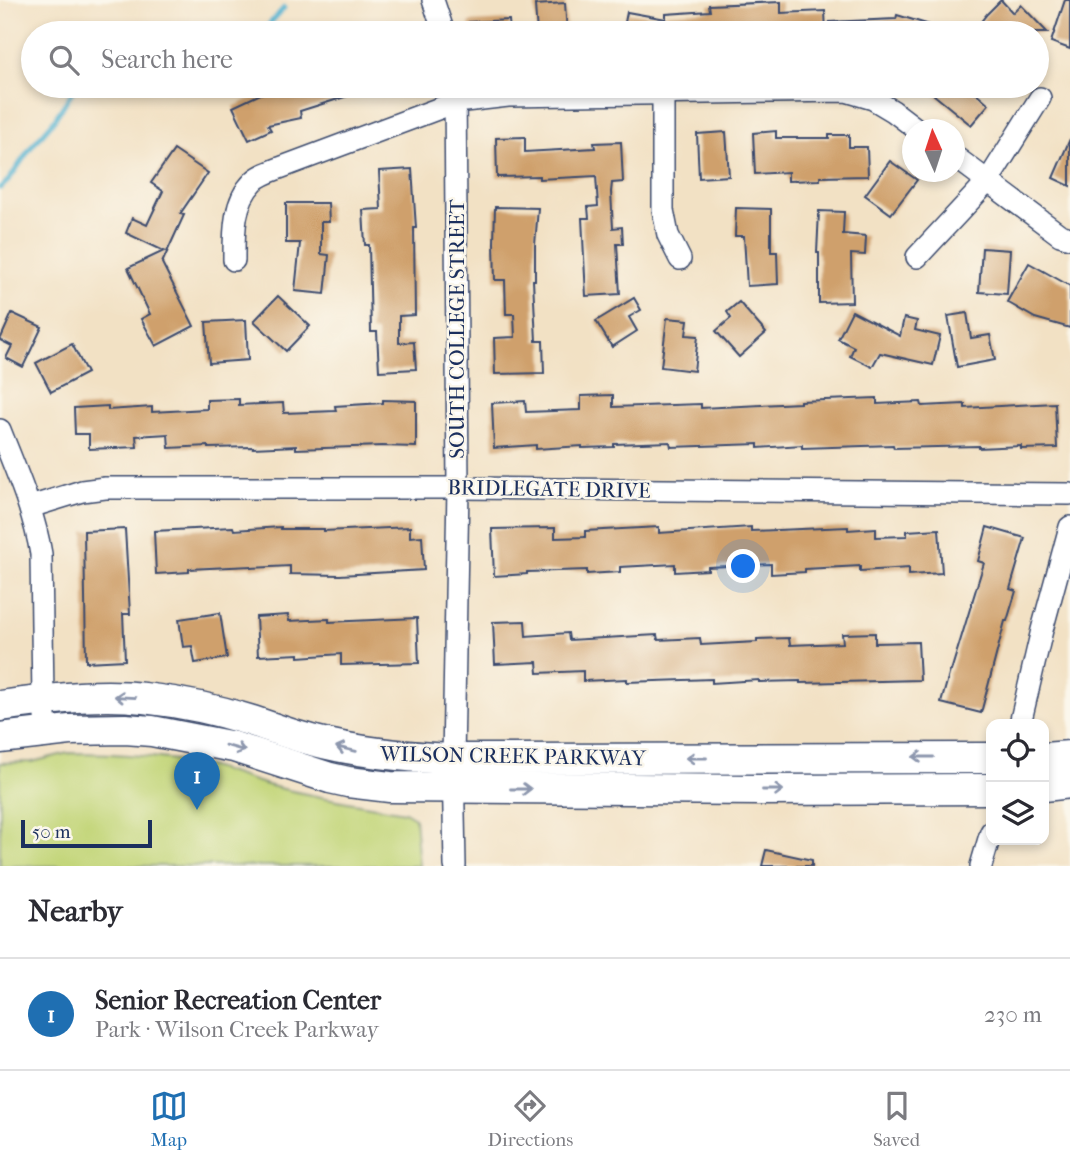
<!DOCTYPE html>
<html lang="en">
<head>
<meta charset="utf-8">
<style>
  body { margin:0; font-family:"IM FELL French Canon",serif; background:#f7f7f7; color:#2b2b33 }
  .controls { position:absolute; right:21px; bottom:21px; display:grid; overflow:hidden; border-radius:14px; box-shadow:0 4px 10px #0003 }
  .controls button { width:63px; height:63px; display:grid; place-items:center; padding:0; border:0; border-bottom:2px solid #e1e1e2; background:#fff; color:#2b2b33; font:35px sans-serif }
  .compass { position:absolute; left:902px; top:119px; width:63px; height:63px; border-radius:50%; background:#fff; box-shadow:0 4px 10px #0003; rotate:357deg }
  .scale { position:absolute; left:21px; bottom:18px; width:131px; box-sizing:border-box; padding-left:7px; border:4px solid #1b2f5e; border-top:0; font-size:19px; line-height:24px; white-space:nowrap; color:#1b2f5e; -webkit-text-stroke:5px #fbf7ec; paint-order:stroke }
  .you { position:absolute; left:744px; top:567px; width:24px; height:24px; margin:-18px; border:5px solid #fff; border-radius:50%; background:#1a73e8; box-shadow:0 0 0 10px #1a73e833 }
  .badge { display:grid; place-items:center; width:46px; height:46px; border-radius:50%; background:#1f6fb2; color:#fff; font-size:23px; font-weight:700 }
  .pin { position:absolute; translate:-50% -58px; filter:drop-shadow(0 2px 4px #0008) }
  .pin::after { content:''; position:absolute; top:37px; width:24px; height:21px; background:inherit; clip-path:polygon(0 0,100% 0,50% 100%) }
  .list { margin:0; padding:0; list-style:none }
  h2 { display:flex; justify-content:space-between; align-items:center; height:91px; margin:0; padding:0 28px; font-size:30px }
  h2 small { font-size:23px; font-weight:400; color:#7c7c81 }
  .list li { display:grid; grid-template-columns:46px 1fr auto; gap:21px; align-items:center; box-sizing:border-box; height:112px; padding:0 28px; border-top:2px solid #e1e1e2 }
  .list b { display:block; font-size:26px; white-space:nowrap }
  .list p { margin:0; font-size:23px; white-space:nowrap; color:#7c7c81 }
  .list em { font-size:23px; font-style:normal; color:#7c7c81 }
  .icon { flex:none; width:38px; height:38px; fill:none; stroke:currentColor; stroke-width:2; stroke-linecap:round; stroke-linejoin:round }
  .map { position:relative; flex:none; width:1070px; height:866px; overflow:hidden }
  .search { position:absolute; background:#fff; box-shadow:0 4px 10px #0003; left:21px; right:21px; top:21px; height:77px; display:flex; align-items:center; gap:18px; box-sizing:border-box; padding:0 24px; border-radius:38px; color:#7c7c81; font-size:26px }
  .sheet { height:203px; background:#fff }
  nav { display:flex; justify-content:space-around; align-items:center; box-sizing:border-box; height:98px; border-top:2px solid #e1e1e2; background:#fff; font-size:19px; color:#7c7c81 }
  nav a { display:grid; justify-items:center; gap:4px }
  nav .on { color:#1f6fb2 }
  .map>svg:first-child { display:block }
  .green { fill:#c2d578; stroke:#6e826b; stroke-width:2 }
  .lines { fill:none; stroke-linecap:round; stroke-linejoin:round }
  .stream { stroke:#50b1cf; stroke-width:5 }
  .building { fill:#cfa06c }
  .minor-casing { stroke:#3b4a6d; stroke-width:24 }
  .secondary-casing { stroke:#3b4a6d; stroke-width:33 }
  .minor { stroke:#fff; stroke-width:21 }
  .secondary { stroke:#fff; stroke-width:30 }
  .oneway { stroke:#8d97ae }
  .labels { text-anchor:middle; stroke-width:5; stroke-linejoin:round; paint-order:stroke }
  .street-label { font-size:21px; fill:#1b2f5e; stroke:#fbf7ec }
</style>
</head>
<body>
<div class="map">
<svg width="1070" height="866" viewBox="0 0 1070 866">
  <rect width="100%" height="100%" fill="#fbf7ec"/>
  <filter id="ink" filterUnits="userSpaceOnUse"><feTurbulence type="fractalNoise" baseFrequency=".0143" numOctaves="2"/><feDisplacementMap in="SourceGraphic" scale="14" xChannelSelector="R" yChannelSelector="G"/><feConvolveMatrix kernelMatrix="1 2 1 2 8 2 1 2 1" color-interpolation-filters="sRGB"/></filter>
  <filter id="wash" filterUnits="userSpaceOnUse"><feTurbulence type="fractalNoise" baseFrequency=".00686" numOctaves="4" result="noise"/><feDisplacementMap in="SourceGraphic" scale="28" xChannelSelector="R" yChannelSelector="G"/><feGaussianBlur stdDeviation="1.57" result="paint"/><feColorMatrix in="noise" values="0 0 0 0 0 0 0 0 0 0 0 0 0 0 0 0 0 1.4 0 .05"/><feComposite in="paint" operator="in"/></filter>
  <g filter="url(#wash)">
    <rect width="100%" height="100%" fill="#f2e1c4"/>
    <!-- green -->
    <path class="green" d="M68,753C113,753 157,755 202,765C228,771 253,782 279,788C321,798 363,805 405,812L415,818L419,866H0V763L32,762Z"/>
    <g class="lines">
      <!-- stream -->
      <g class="stream">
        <path d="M261,33L284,8"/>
        <path d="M123,86H186"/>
        <path d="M0,188L8,181L32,146L52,123L76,86"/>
      </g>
    </g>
    <g id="blocks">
      <!-- building -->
      <g class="building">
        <path d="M1001,0L1013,13L1021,5L1048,33H972L987,14Z"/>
        <path d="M1065,0H1070V49L1051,42Z"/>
        <path d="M781,2V13L825,11L826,33H623L627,12L666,19V14L710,11L709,5Z"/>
        <path d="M565,3L567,33H537L535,5Z"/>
        <path d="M897,15L946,30L945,33H829V22L896,19Z"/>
        <path d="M509,20L510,33H470L469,22Z"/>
        <path d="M290,86H369L370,89L300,111L301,118L268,125L271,130L249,140L233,107L267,91Z"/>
        <path d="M942,86H968L989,104L971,125L934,95Z"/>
        <path d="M776,131V138H829V135H849V147H867L868,176L820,177V180L788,181V172L755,174L753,133Z"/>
        <path d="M726,132L729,176L699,178L697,134Z"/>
        <path d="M525,137V152L595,148L594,143L621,142L623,182L612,183L611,192L613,228L622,227L623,244H617L620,294L586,296L582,218H589L588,207L598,206L596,176L539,179V176L497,177L496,138Z"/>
        <path d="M1070,139V186L1053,178Z"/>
        <path d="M174,150L208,173L180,214L184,215L162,263L194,326L156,346L141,319L150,314L128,268L164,251L126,233L132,218L147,225L163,191L151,183Z"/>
        <path d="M890,161L917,180L891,214L865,195Z"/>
        <path d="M412,169L416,228H414L415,315L399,316V343L414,342L416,369L379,371L377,332H371L369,245H365L363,210L381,209L379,171Z"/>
        <path d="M286,203H328L329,222H321V254L329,255L325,294L295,291L300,243H286Z"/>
        <path d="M495,207L538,208L535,245V280H533L536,341H543L544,373L495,374L494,338L515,337L514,314H506L505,280H495L494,243Z"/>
        <path d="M736,208L771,209V252H777L778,284L747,286L744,236H735Z"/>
        <path d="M819,211L844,212L843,234L866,236L865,255L851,254L852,302L819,303V253H817Z"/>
        <path d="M982,248L1010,250L1007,294L979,292Z"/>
        <path d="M1029,263L1070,286V328L1035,318L1007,302Z"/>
        <path d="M278,296L310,326L286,351L254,321Z"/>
        <path d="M634,298L641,310L629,317L637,331L612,347L596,321Z"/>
        <path d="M739,302L766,333L739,357L716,331L731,318L727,312Z"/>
        <path d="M852,311L900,336L904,318L917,321L915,330L940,336L933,365L880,353L872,367L850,356L854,347L838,339Z"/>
        <path d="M12,313L42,327L23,367L6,358L12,346L0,340Z"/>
        <path d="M967,313L971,338L990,335L995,360L957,367L948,316Z"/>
        <path d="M667,318L688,320L686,335L698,336L694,371L661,367Z"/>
        <path d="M246,320L248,360L209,363L206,322Z"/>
        <path d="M72,344L87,373L51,392L36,363Z"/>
        <path d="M613,395V407L701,404V408L800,403V401L877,398V404L921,402L922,406L965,404V408L1055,403L1057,448L1021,449V446L979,448V446L894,448L893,445L802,448V445L758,448V444L671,447L670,442L614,444V447L582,448V446L536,449V445L494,448L492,403L525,401L526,412L581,410V396Z"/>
        <path d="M239,399V405L283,403L284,413L336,411L335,406L383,403V400L416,401V447L382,446L296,449V446L253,448V447L208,448V446L169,448L168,434L136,436L137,447L89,449V434H75L74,408L108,406V410L152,407V412L207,409V400Z"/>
        <path d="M233,527L234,530L281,527V529H324V531L410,527V537L422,536L424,570L340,575L290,574V566L251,568V566L189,569V572L156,574L154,531Z"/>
        <path d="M659,527V533L751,527V531L848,527V530L876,528V537L907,536V531L939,529L942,573L909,575V568L860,571V566L805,569V572L771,574V564L708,567V570L675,572V564L620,567V572L587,574V570L527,572V574L494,576L492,529L555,528V538L585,537V531Z"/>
        <path d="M987,527L1025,538L1010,589L1016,591L1007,621H1005L981,713L941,703L950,671H951L984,563L978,561Z"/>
        <path d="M125,529L130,614H123L125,660L86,662L84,531Z"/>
        <path d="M220,613L227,658L195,663L192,646L183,647L179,619Z"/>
        <path d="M288,615L289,621L329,619V622L417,618L419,663L341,665V654L299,657V654L258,656L256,617Z"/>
        <path d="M525,621L526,636L568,633L569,640L657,635L658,640L700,638L701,645L757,642V639L789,638L790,645L843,643L842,634L875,633V643L918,642L920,680L800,683V681L759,682V680L712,683V679L627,682V679L583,681V671L538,673L537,662L495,664L493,622Z"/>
        <path d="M766,850L812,860V866H762Z"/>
      </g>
    </g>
  </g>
  <g filter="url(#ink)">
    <use href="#blocks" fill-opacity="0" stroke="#3b4a6d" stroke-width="2"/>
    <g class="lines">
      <defs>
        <g id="minor">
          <path d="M433,0L444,33"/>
          <path d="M663,94V210L668,235L680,259"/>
          <path d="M954,156L1060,235L1070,238"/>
          <path d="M917,257L988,181L1040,98"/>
          <path d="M234,260C234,234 233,202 253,182C258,176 269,172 277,169L456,102L508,96L846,91L873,99L893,111L918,130"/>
          <path d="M0,430C16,471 34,511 41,554L43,700L47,732"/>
          <path d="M30,507L82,491L105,488H458L1070,494"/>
          <path d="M1020,724L1042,630L1070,527"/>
          <path d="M455,866L453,759L458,488L455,86"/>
          <path d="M981,866L991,832"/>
        </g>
        <g id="secondary">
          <path d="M0,706C47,700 96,692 144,698C179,702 215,709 249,720C271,727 293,736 315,741C361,753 406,757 453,759L991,758"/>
          <path d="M0,738L70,730L125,729L152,731L234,747L330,778L348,782L390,787L761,790L991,789"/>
          <path d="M1044,758L1070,756"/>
          <path d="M1044,786L1070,783"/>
        </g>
      </defs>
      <!-- minor casing -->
      <use href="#minor" class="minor-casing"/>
      <!-- secondary casing -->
      <use href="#secondary" class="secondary-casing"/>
      <!-- minor -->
      <use href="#minor" class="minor"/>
      <!-- secondary -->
      <use href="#secondary" class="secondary"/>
    </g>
    <!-- one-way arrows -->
    <defs><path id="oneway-shaft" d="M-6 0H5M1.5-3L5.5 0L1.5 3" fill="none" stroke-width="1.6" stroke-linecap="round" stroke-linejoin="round" transform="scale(1.75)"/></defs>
    <g class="oneway">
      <use href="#oneway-shaft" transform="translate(125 697) rotate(-177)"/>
      <use href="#oneway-shaft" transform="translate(235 748) rotate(16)"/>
      <use href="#oneway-shaft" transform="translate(346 749) rotate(-167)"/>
      <use href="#oneway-shaft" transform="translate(923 757) rotate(-180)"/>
      <use href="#oneway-shaft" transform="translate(696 758) rotate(180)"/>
      <use href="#oneway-shaft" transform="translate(521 789)"/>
      <use href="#oneway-shaft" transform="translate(773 790)"/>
    </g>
  </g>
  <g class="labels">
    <!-- street labels -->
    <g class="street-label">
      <text transform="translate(457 329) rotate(-90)" y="7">SOUTH COLLEGE STREET</text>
      <text transform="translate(549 489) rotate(1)" y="7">BRIDLEGATE DRIVE</text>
      <text transform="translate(513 756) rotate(1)" y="7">WILSON CREEK PARKWAY</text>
    </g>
  </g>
</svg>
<div class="controls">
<button><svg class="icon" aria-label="locate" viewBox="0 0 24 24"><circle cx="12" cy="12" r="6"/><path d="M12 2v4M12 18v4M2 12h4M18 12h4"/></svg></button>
<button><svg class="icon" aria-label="layers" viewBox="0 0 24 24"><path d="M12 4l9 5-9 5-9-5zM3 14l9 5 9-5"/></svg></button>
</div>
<svg class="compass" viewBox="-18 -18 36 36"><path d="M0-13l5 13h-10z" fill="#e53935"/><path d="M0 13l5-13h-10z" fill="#7c7c81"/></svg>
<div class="scale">50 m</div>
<div class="you"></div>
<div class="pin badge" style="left:197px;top:810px">1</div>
<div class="search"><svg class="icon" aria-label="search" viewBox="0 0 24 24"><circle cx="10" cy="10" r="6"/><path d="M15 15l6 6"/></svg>Search here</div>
</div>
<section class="sheet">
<h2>Nearby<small></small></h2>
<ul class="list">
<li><span class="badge">1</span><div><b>Senior Recreation Center</b><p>Park · Wilson Creek Parkway</p></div><em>230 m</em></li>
</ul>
</section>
<nav>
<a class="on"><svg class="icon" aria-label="map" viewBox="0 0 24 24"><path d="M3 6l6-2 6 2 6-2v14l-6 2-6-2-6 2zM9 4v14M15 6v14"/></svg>Map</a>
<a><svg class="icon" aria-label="directions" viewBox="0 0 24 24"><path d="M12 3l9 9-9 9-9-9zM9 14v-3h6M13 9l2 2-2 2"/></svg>Directions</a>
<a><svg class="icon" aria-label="saved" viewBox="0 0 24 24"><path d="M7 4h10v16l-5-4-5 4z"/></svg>Saved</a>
</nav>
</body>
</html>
